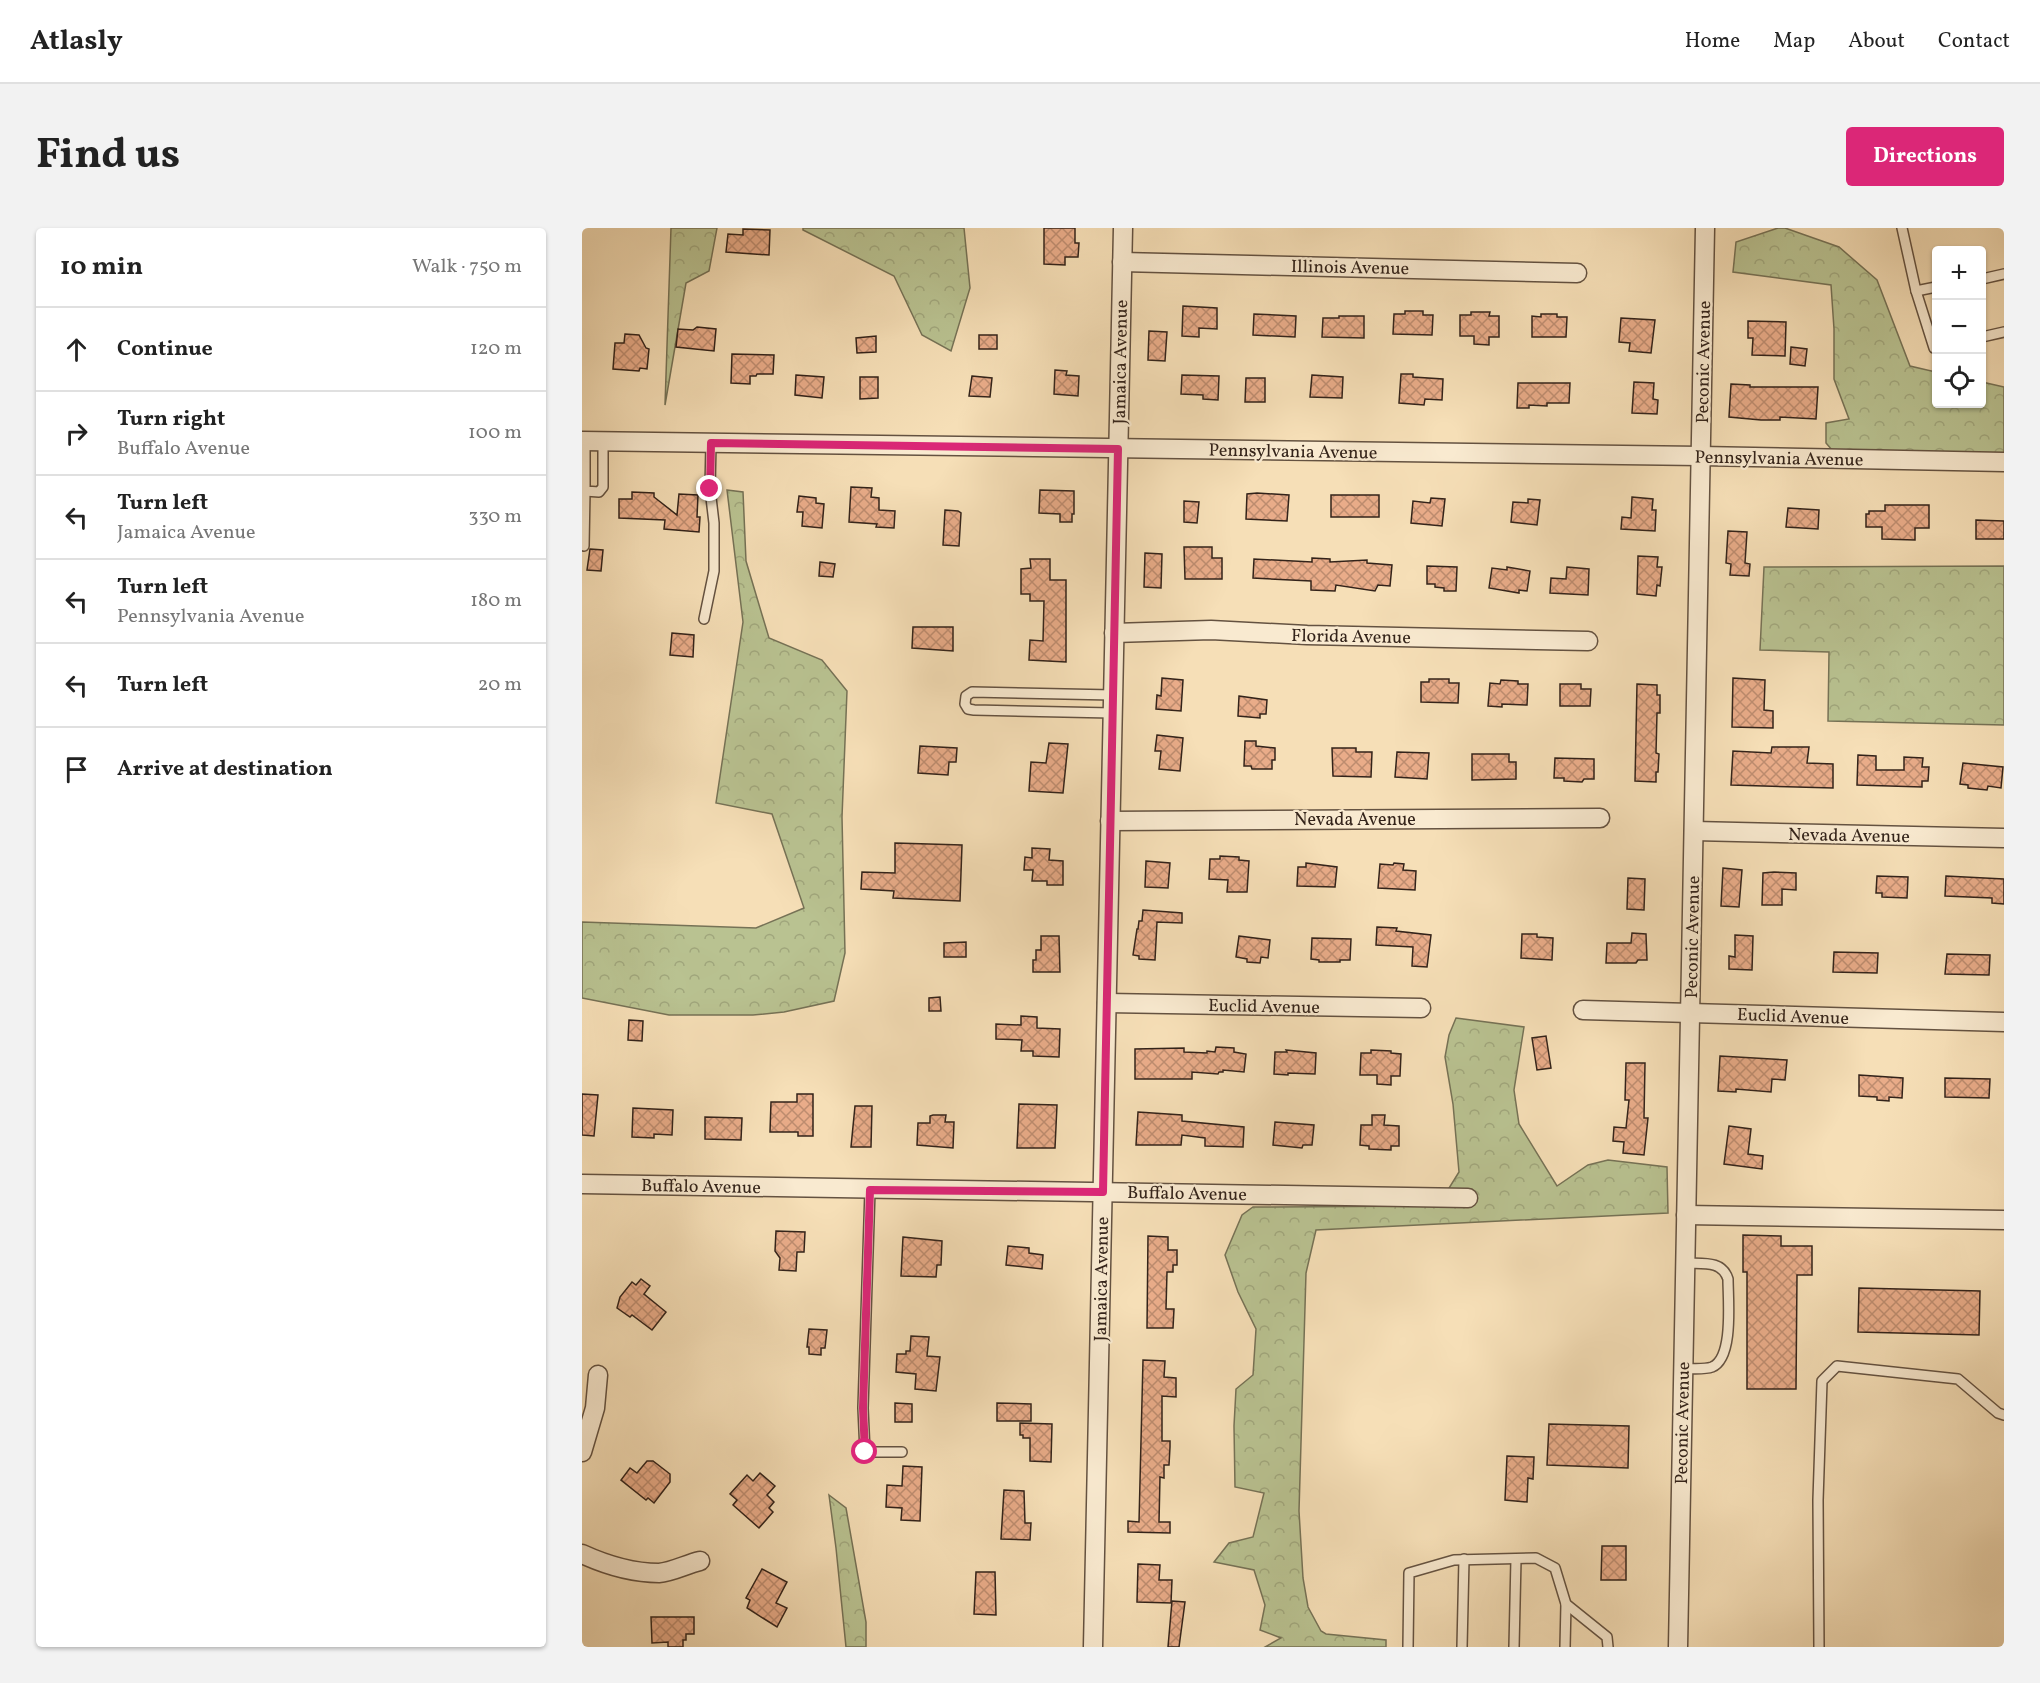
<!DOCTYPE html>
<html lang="en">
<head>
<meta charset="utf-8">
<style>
  body { margin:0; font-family:Vollkorn,serif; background:#f2f2f2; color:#222 }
  .controls { position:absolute; right:18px; top:18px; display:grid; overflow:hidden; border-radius:6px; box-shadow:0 2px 4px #0004 }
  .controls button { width:54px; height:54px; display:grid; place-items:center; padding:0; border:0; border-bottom:2px solid #e0e0e0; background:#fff; color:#222; font:30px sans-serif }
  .stop { position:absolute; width:18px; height:18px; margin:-14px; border:4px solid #db2777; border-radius:50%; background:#fff }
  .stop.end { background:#db2777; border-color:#fff; box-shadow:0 2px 6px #0008 }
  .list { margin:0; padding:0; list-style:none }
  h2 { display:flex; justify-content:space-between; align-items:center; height:78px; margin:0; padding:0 24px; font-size:26px }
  h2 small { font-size:20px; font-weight:400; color:#767676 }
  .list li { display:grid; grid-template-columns:39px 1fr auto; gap:18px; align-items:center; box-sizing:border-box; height:84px; padding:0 24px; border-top:2px solid #e0e0e0 }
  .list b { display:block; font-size:22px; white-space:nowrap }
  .list p { margin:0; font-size:20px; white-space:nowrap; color:#767676 }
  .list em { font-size:20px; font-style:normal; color:#767676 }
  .icon { flex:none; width:33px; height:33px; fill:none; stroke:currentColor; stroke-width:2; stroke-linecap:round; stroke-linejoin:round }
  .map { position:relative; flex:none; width:1422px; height:1419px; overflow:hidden; border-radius:6px }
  header { display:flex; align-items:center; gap:36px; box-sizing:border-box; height:84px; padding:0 30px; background:#fff; border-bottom:2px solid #e0e0e0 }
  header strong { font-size:28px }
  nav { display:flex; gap:33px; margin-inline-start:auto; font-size:21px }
  .intro { display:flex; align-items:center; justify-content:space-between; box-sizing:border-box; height:144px; padding:0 36px }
  h1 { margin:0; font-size:42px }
  .button { padding:15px 27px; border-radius:6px; background:#db2777; color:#fff; font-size:21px; font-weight:700 }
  main { display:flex; gap:36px; padding:0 36px }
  aside { flex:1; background:#fff; border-radius:6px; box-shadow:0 2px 4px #0004 }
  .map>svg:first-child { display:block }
  .forest { fill:url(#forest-crowns); stroke:#767256; stroke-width:1.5 }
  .building { fill:url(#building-cross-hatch); stroke:#33231a; stroke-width:1.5 }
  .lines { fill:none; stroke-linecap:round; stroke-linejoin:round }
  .service-casing { stroke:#645241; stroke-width:12 }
  .minor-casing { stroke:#645241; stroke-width:21 }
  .service { stroke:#f9ead0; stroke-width:9 }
  .minor { stroke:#f9ead0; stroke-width:18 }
  .route { stroke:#db2777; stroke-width:8 }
  .labels { text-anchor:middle; stroke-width:4.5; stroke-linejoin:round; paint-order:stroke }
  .street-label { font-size:18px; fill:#33231a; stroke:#f9ead0 }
</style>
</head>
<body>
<header>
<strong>Atlasly</strong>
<nav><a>Home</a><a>Map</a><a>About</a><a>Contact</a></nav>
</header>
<div class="intro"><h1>Find us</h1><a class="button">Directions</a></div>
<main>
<aside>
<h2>10 min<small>Walk · 750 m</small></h2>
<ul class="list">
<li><svg class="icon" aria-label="ahead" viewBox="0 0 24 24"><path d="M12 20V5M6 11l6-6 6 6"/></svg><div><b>Continue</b></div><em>120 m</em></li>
<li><svg class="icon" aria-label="right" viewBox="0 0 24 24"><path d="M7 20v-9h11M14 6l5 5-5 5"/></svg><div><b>Turn right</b><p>Buffalo Avenue</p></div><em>100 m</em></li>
<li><svg class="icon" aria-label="left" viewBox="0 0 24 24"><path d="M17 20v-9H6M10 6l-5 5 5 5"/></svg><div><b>Turn left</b><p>Jamaica Avenue</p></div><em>330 m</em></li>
<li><svg class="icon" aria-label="left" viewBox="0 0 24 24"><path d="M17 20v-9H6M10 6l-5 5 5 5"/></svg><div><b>Turn left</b><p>Pennsylvania Avenue</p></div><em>180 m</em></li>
<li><svg class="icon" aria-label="left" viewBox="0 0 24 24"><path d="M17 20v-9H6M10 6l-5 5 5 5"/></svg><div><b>Turn left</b></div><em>20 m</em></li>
<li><svg class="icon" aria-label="arrive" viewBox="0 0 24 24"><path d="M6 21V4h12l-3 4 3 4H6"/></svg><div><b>Arrive at destination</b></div></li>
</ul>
</aside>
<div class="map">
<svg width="1422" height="1419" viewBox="0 0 1422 1419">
  <defs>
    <pattern id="forest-crowns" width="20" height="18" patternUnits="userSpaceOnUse" patternTransform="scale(1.5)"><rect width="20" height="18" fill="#b9c291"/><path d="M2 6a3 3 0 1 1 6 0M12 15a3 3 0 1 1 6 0" fill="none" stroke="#a0a67c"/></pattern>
    <pattern id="building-cross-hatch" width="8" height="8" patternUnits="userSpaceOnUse" patternTransform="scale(1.5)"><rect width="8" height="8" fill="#e9ac89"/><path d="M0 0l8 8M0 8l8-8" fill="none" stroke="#bd8c6f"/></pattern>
  </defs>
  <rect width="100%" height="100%" fill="#f6dfb7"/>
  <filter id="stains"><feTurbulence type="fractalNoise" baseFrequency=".00333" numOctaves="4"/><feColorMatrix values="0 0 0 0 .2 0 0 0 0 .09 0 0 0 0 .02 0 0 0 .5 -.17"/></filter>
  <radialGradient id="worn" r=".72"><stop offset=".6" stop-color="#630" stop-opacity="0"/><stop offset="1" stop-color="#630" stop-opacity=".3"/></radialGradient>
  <!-- forest -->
  <g class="forest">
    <path d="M89,0H135L127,43L104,55L83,177Z"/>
    <path d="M221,0H382L388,60L369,123L340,107L312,48L221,2Z"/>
    <path d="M1196,0H1203L1257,19L1295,52L1328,138L1354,144V176H1400V154L1422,159V227L1250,222L1244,215V195L1267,191L1252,151V101L1249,57L1151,44L1154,14Z"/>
    <path d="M145,262L161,264L164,333L187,410L240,432L265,463L260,589L263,725L252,773L202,784L171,787H87L0,770V694L174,700L222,680L190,586L134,575L161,394Z"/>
    <path d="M1422,338V497L1246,493L1247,424L1178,422L1182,339Z"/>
    <path d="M874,790L942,799L932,862L937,896L975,958L1006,937L1026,932L1085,939L1086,985L734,1002L724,1045L717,1283L721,1350L726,1379L739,1403L744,1406L804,1412V1419H683L699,1410L678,1402L683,1377L672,1342L632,1334L647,1315L671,1309L682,1265L653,1259L652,1198L654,1161L671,1147L674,1101L656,1064L643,1027L660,987L671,979L856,978L877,944L871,876L863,829L867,807Z"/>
    <path d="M247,1267L264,1280L284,1394V1419H264L254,1320Z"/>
  </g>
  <!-- building -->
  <g class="building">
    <path d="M462,0H493V15H497L496,29H483V37L462,36Z"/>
    <path d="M161,1L188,2L187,27L144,24L146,6L161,7Z"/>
    <path d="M601,78L635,80V101L617,100V109L600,108Z"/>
    <path d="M823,83H841V87H851L850,107L811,106L812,86H823Z"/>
    <path d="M889,84H908L907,88H917V109H907V117L892,116V108H878V87H889Z"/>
    <path d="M672,86L714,88L713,109L671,107Z"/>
    <path d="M959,86H975V89H985L984,109H950V88L959,89Z"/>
    <path d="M757,88H782V110L740,109L741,90H757Z"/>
    <path d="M1039,90L1073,92L1069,125L1047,123L1048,115L1037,114Z"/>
    <path d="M1166,93L1204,94L1203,128L1170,127L1171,110H1166Z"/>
    <path d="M115,99L134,101L132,123L94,119L96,101L111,102Z"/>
    <path d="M567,103L585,104L583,133L566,132Z"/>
    <path d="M43,106L57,107L64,120L67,121L65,141L58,140L57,143L31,141L33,115H42Z"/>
    <rect x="397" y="107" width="18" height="14"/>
    <path d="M294,108V124L275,125L274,110Z"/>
    <path d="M1209,119L1225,121L1223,138L1208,136Z"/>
    <path d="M150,126L192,127L191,146H175L174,148H168V156L149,155Z"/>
    <path d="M473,142L485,143L484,147L497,148L496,168L472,166Z"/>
    <path d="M819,146H831V149L861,151L860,172L843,171L842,177L817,175Z"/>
    <path d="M214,147L242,149L240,170L213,167Z"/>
    <path d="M600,147L637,148L636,172L621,171V167L599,166Z"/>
    <path d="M730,147L761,149L760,170L728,169Z"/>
    <path d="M390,148L410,150L408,169L387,168Z"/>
    <path d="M278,149H296V170L278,171Z"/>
    <path d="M664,150H683V174H663Z"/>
    <path d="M1052,154L1072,155L1071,171L1076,172L1075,186L1050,185Z"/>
    <path d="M936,155H988L987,175H965V178L947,177V180H935Z"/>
    <path d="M1149,156L1168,157V159H1236L1234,191L1198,189V192H1179L1147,189Z"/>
    <path d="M269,259L290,260L289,269L297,270V282L313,283L312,300L294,299L295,296L267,294Z"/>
    <path d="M458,262L492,263V286H490V294H478V286L457,285Z"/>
    <path d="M50,264L72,265V269L95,287L97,266L116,267L115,289H118L117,304L82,301L83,292L37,290V271H50Z"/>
    <path d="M675,265L707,267L705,293L664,291L665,266Z"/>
    <rect x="749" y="267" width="48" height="22"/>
    <path d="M217,268L234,270V275L242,276L240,300L220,298L221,284H215Z"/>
    <path d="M1050,269L1071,271L1070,282H1074L1073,303L1039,301L1040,289L1049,290Z"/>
    <path d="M849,270L863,271L860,298L829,295L831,273L848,275Z"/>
    <path d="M946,271L958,272L955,297L929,294L931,274L946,275Z"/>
    <path d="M602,273L617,274L615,295L602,294Z"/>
    <path d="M1303,277H1347V300H1333V312L1300,311V299H1284V286H1287V283H1303Z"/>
    <path d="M1206,280L1237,282L1236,301L1204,299Z"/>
    <path d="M363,282L376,283L379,285L377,318L361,317Z"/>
    <path d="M1394,292L1422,293V311H1394Z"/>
    <path d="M1146,303L1165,304L1163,335L1168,336L1167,348L1148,347L1149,336L1144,335Z"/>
    <path d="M602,319H630V330H640V351H603Z"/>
    <path d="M8,321L21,322L19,343L5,342Z"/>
    <path d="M563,325L580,326L579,360L562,359Z"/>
    <path d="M1056,328L1076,329L1075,339H1080L1078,358L1075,357L1074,368L1055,366Z"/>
    <path d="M730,330L748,331V334L785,332V335L810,337L808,358L796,357L793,363L754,357L753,363L729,362V353L671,350L672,331L730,334Z"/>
    <path d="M448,331H468V352H484V434L447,432L448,412L461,413L462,373H448V366H439V341L449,340Z"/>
    <path d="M238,334L253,336L251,349L237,348Z"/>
    <path d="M845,338L875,339L874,363H862V360L853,359V356H845Z"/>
    <path d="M925,339L948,343L945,363L937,362V365L907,360L910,340L925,342Z"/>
    <path d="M985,339L1007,341L1006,367L968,365L969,350L984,351Z"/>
    <path d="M331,399H371V423L330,420Z"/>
    <path d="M90,405L112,407L111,429L88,427Z"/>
    <path d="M580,450L601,452L599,483L574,481L575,467L579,468Z"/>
    <path d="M1151,450L1183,452L1182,482L1191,483V500L1150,499Z"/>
    <path d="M847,451H867V455H877L876,475L839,474V454H847Z"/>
    <path d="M919,452L936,453V456H946L945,477L920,476V479L906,478L908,455L918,456Z"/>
    <path d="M978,456H999V461H1009L1008,478H978Z"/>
    <path d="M1055,456L1075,457V467H1078V485H1075L1074,525L1077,526L1076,544H1074V554L1053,553Z"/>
    <path d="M657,468L685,472L684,486H678V490L656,488Z"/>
    <path d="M575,507L601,510L598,543L577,541L579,523H573Z"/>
    <path d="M663,513H674V518L693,520V532H690V541H670L669,538H662Z"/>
    <path d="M467,515L486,516L481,565L447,563L449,534L464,535Z"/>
    <path d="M338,518L375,520L374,534H367L366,547L336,545Z"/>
    <path d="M1190,519H1227L1225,535L1251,536V560L1149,557L1151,523L1189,525Z"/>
    <path d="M750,520H774V524H790L789,549L751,548Z"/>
    <path d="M815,524L847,525L845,551L813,549Z"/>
    <path d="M890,526H927V534H934V551L890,552Z"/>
    <path d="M1276,527L1294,528V542H1322V529L1341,530L1340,539H1347L1346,553H1340V559L1275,557Z"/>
    <path d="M973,530L1012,531V551H1002L1000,554L982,553V550H972Z"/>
    <path d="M1381,535L1421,539L1419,560L1406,558L1405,562L1386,560V557L1378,556Z"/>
    <path d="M313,615L380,617L378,673L311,670L312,663L279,661L280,644L313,645Z"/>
    <path d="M450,620L468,621L467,632L481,633V657H465V653H450L451,642H442L443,629L450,630Z"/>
    <path d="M638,628L657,629V632L667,633L665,664H645L646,652L627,651L628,631H638Z"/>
    <path d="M564,633L588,635L586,660L563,659Z"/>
    <path d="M724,635L755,639L753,659L715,658L716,639H724Z"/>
    <path d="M812,635L822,636L821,642L834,643L833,662L796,660L798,636L811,637Z"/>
    <path d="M1141,640L1160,642L1157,679L1139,678Z"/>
    <path d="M1192,644L1214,645V662L1200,661V677H1180L1181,645Z"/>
    <path d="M1295,648L1326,649L1325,670L1300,669V665H1294Z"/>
    <path d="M1364,648L1422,651V676L1410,675V670L1363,668Z"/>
    <path d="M1046,650L1063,651L1062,682L1045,681Z"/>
    <path d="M561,682L600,685V695L575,694L573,732L557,731V728L551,727L555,701H556L557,693H560Z"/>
    <path d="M795,699L815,700L814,703L849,707L845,739L830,738L831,719L794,717Z"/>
    <path d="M1050,705L1064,706L1065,732H1056L1054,735H1024L1025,715H1049Z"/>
    <path d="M940,706H955V709L971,710L970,732L939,730Z"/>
    <path d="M1153,707L1171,708L1170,742L1147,741V728L1153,729Z"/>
    <path d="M459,708H477L478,744H451V732H454V722H459Z"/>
    <path d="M657,708L688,712L686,730L679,729L678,735L665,734V731L654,729Z"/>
    <path d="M730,710L769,711L768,732H758V734H737V732L729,731Z"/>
    <path d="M384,714V729H362V715Z"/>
    <path d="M1252,724L1296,725L1295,745L1251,744Z"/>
    <path d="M1365,726L1408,727L1407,747L1363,746Z"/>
    <path d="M358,769L359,783H347V770Z"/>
    <path d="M439,788L455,789V800L478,801L477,829L451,828V823H439L440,812L414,811V796L439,797Z"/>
    <path d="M47,792L61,793L60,813L46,812Z"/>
    <path d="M964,808L969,840L955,842L950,810Z"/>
    <path d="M634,819L652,820V824L664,826L662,844L641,842V844H637L636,846L610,844V851H553V821L602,820V824L625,825V823L633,824Z"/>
    <path d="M704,822L734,825L733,846L706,845V847L692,846L693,824H705Z"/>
    <path d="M789,822L809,823V825L819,826L818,848H809V857L795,856V847H778L779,825H789Z"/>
    <path d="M1138,828L1205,832L1203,852L1190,851L1189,864L1154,861V864L1136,863Z"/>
    <path d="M1044,835H1063L1062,890H1066L1062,927L1041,925L1042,914L1031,913L1032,899L1044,900L1047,872H1043Z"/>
    <path d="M1277,847L1321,850L1320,870L1307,869V873L1295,872V869L1277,868Z"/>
    <path d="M1363,850L1408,851L1407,870L1363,869Z"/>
    <path d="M0,866L16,867L12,908L0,907Z"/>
    <path d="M215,866H231V908H216V904H188L189,874H215Z"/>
    <path d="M437,876L475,877L473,920H435Z"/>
    <path d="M273,878H290L289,919H269Z"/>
    <path d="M51,880L91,882L90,907L72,906V910L50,909Z"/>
    <path d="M556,884L600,887V893L662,899L661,919L623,918V910L600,907L599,917H554Z"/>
    <path d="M351,887H364L363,894H372L371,920L335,917L336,895H348V888Z"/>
    <path d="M790,887H803L802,897L817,898V918H809V922L787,921V918L778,917L779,897H790Z"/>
    <path d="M123,889L160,890L159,912L123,911Z"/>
    <path d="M693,894L732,897L730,917H721L720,920L691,917Z"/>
    <path d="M1147,898L1169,901L1166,926L1181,928L1180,941L1142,936Z"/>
    <path d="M194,1003L223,1004L222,1024H215L214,1043L197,1042L198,1030L193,1023Z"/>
    <path d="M1161,1007L1199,1008V1018H1230V1047H1215L1214,1161H1165V1044H1161Z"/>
    <path d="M566,1008L586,1009V1022H595V1037H591V1044H585L584,1081H592L591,1100H565Z"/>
    <path d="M321,1009L360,1013L359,1037H355L354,1049L319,1048Z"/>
    <path d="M426,1018L447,1020V1025L461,1027L460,1041L424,1037Z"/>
    <path d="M59,1051L68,1058L62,1066L84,1084L70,1102L50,1087L48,1089L35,1080L38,1069L50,1054L54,1057Z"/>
    <path d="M1277,1060L1398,1063L1397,1107L1276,1104Z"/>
    <path d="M227,1101L245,1102L243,1120H239V1127L227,1126V1119H225Z"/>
    <path d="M329,1108L347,1109L345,1128L358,1129L354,1163L333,1161L334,1146L314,1144L315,1126H324V1123H328Z"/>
    <path d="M561,1132L583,1133L582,1149L594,1150V1169L580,1168V1213H588V1219L587,1237H582V1250L578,1249L577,1294H588V1305L546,1304V1293L557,1294Z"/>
    <path d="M313,1175L330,1176V1194H313Z"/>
    <path d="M415,1175L449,1176V1193H415Z"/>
    <path d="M438,1195L470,1196L469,1234L448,1233V1210H441V1207H438Z"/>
    <path d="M967,1196L1047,1198L1046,1240L965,1237Z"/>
    <path d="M925,1228L952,1229L951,1251L946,1250L945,1274L923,1272Z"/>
    <path d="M65,1233H71L88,1246V1254L72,1275L66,1270L64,1272L39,1252L48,1240L55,1245Z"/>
    <path d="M321,1238L340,1239L338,1293L319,1292L320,1280L304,1279L305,1257L320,1258Z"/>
    <path d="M178,1245L193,1258L185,1267L192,1274L187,1280L191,1284L177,1300L151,1277L155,1272L148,1266L165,1247L171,1253Z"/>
    <path d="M422,1262L442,1263L443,1295H449L448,1312L419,1311Z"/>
    <path d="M1020,1318H1044V1352H1019Z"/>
    <path d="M556,1336L578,1337L577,1352H590L589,1375L555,1374Z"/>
    <path d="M180,1341L205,1354L194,1375L205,1380L195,1399L165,1380L168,1372L164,1370Z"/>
    <path d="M394,1344H413L414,1387L392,1386Z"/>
    <path d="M590,1373L603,1374L597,1419H586Z"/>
    <path d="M69,1389H112V1406H104V1412H101V1419H86V1414L70,1415Z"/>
  </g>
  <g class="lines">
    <defs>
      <g id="service">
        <path d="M1320,0L1334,63L1352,120H1354"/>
        <path d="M1400,51L1422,46"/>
        <path d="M1334,63L1354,59"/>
        <path d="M1400,109L1422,104"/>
        <path d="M3,213V263L17,264L21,259V213"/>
        <path d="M2,318L3,263"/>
        <path d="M122,391L132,343V295L128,261L129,215"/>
        <path d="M530,485L392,482L386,481L383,476L384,468L390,464L531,467"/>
        <path d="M288,962L281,1180L283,1224H320"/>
        <path d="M1101,1141C1109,1140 1122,1142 1130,1139C1152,1130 1146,1072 1146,1051C1140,1032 1120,1036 1104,1035"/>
        <path d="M826,1419L827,1345L872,1332L954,1330L973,1340L984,1376L1025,1409L1026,1419"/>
        <path d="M880,1419L882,1331"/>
        <path d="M932,1419L934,1331"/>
        <path d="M983,1419L984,1376"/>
        <path d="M1237,1419L1236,1272L1240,1153L1255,1138L1376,1151L1416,1185L1422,1187"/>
      </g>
      <g id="minor">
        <path d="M540,34L995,45"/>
        <path d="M0,213L1119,228L1422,234"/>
        <path d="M532,405L629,402L725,407L1006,413"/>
        <path d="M528,593L1018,590"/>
        <path d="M1112,603L1422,610"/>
        <path d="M525,775L839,780"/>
        <path d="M1001,782L1422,794"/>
        <path d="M0,956L886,970"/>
        <path d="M1104,987L1422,992"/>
        <path d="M0,1224L13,1180L16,1147"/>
        <path d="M0,1326C24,1337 51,1345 77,1345C90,1344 105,1336 118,1333"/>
        <path d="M511,1419L541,0"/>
        <path d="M1096,1419L1123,0"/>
      </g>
    </defs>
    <!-- service casing -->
    <use href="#service" class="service-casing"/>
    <!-- minor casing -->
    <use href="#minor" class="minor-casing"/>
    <!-- service -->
    <use href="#service" class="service"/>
    <!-- minor -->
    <use href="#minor" class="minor"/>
  </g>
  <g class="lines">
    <!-- route -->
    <path class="route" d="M128,261L129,215L536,221L521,964L288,962L281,1180L283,1224"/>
  </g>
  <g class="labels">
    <!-- street labels -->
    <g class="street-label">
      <text transform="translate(768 39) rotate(1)" y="6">Illinois Avenue</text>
      <text transform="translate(538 134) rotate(-89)" y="6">Jamaica Avenue</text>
      <text transform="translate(1121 134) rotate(-89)" y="6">Peconic Avenue</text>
      <text transform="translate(711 223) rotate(1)" y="6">Pennsylvania Avenue</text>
      <text transform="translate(1197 230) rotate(1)" y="6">Pennsylvania Avenue</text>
      <text transform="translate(769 408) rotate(1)" y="6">Florida Avenue</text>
      <text x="773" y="597">Nevada Avenue</text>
      <text transform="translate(1267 607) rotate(1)" y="6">Nevada Avenue</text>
      <text transform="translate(1110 709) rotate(-89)" y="6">Peconic Avenue</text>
      <text transform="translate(682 778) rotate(1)" y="6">Euclid Avenue</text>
      <text transform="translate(1211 788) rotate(2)" y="6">Euclid Avenue</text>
      <text transform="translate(119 958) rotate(1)" y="6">Buffalo Avenue</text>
      <text transform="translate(605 965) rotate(1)" y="6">Buffalo Avenue</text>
      <text transform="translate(519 1051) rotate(-89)" y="6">Jamaica Avenue</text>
      <text transform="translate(1100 1195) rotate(-89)" y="6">Peconic Avenue</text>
    </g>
  </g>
  <rect width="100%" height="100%" filter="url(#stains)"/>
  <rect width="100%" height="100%" fill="url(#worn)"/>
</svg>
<div class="controls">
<button>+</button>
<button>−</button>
<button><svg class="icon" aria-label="locate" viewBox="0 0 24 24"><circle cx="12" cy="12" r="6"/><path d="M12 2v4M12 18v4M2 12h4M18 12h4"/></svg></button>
</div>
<div class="stop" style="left:283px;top:1224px"></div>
<div class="stop end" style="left:128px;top:261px"></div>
</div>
</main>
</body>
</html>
